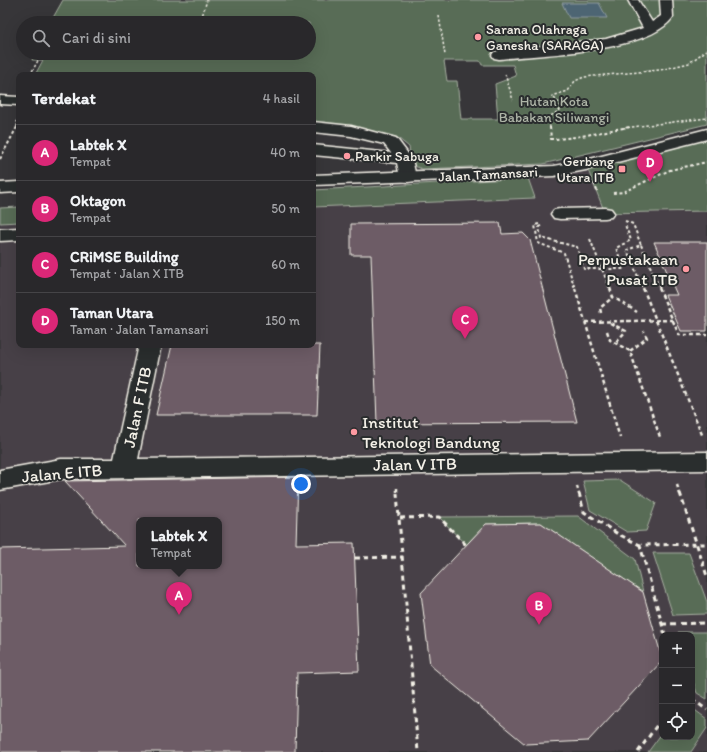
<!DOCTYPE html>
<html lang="id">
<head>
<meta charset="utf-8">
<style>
  body { margin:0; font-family:Itim,sans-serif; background:#353437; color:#f1f3f6 }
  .controls { position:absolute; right:12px; bottom:12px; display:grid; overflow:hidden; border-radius:8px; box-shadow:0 4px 16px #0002 }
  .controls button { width:36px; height:36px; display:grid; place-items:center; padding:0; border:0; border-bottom:1px solid #454447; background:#29282b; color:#f1f3f6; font:20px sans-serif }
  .you { position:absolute; left:301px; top:484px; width:14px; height:14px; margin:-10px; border:3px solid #fff; border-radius:50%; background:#1a73e8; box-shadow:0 0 0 6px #1a73e833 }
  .badge { display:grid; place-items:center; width:26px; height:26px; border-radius:50%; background:#db2777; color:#fff; font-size:13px; font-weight:700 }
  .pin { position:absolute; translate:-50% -33px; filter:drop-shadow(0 1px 2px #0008) }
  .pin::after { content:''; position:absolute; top:21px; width:14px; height:12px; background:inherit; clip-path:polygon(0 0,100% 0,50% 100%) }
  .popup { position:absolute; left:136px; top:517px; width:86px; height:52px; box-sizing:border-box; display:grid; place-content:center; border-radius:8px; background:#29282b; filter:drop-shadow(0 1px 3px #0005); font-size:13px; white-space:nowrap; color:#a5a6a9 }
  .popup b { font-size:15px; color:#f1f3f6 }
  .popup::after { content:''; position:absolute; left:50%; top:100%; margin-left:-8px; border:8px solid transparent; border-top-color:#29282b }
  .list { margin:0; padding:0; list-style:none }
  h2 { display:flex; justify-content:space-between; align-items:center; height:52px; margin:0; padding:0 16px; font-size:17px }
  h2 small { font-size:13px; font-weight:400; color:#a5a6a9 }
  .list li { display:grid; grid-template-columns:26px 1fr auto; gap:12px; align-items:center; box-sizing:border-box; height:56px; padding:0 16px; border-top:1px solid #454447 }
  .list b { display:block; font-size:15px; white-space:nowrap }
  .list p { margin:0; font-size:13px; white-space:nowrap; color:#a5a6a9 }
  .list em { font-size:13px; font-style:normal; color:#a5a6a9 }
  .icon { flex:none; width:22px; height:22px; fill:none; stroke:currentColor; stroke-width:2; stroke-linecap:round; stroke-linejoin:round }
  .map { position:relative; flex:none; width:707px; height:752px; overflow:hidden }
  .search { position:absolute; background:#29282b; box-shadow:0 4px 16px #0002; left:16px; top:16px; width:300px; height:44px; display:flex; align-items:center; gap:10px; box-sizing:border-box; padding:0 14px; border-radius:22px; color:#a5a6a9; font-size:15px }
  .panel { position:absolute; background:#29282b; box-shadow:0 4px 16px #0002; left:16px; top:72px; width:300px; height:276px; border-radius:8px }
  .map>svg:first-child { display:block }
  .built { fill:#474146; fill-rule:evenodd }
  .green { fill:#586c57; stroke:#a6aea0; fill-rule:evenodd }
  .water { fill:#4e6573; stroke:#909da2 }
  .building { fill:#6d5c66; stroke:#f4f1e8; fill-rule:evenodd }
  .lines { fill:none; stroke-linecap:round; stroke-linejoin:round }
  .minor-casing { stroke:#f4f1e8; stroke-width:3 }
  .major-casing { stroke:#f4f1e8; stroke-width:3 }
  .path-far3 { stroke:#f4f1e8; stroke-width:1.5; stroke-dasharray:2.5 2; stroke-linecap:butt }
  .path-far2 { stroke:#f4f1e8; stroke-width:2; stroke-dasharray:3 2.5; stroke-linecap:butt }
  .path-far1 { stroke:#f4f1e8; stroke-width:2.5; stroke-dasharray:4 3; stroke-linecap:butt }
  .path { stroke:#f4f1e8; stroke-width:3; stroke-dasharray:5 4; stroke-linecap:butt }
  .minor { fill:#2a2d2e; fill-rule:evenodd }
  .major { fill:#2a2d2e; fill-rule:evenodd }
  .path-bridge-far1 { stroke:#f4f1e8; stroke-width:1.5; stroke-dasharray:2.5 2; stroke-linecap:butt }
  .path-bridge { stroke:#f4f1e8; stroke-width:2; stroke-dasharray:3 2.5; stroke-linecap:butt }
  .poi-dot { fill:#ff9aa2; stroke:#2a2d2e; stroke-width:1.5 }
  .labels { text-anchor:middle; stroke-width:4; stroke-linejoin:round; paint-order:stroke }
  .far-poi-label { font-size:14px; fill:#f4f1e8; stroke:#2a2d2e; text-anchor:start }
  .far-park-label { font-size:14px; fill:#aeb5a7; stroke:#2a2d2e }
  .far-street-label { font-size:14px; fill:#f4f1e8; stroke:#2a2d2e }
  .poi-label { font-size:17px; fill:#f4f1e8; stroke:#2a2d2e; text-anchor:end }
  .street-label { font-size:17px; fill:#f4f1e8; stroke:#2a2d2e }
</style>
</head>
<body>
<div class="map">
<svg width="707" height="752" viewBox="0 0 707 752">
  <rect width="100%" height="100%" fill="#373639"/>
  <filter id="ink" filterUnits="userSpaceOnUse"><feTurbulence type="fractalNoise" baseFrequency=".025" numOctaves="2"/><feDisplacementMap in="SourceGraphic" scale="8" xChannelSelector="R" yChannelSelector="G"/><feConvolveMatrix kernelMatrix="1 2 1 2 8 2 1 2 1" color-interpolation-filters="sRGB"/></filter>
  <g filter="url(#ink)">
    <!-- built -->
    <path class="built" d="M707,142V752H0V208L19,207V345H313V190L528,178ZM139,520H219V566H139ZM662,635H692V737H662Z"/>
    <!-- green -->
    <g class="green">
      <path d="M63,0H707V124L543,164L422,169L412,165L409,147L398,138L389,135L313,124V75H35L43,60H32L35,53H309V23H50ZM444,61H480L482,65H513L516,76L495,84L498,119H461L457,81H447Z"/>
      <path d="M707,134V211L605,213L586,165Z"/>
      <path d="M528,178L535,198L313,207V190Z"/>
      <path d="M19,207V222L0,223V208Z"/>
      <path d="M620,480L656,503L646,531L627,532L590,510L583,481Z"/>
      <path d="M578,516L635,559L643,592L541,523L486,524L466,545L439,517Z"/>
      <path d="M653,553H689L707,602V614L673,615Z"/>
      <path d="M678,632H707V699L697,693L692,678V635H679Z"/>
      <path d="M692,708L707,719V728L691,752H648L662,733V737H692Z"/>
    </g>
    <!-- water -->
    <path class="water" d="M562,3H599L607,18H569Z"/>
    <!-- building -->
    <g class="building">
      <path d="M500,223L502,234L523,233L530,240L577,422L377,423L371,255H351V224Z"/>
      <path d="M654,242H707V331H681L665,295H677Z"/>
      <path d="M172,345H320L317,415H156Z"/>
      <path d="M298,477L296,544L354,543L359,671L297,673L295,752H0V549L125,546L65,481ZM139,520H219V566H139Z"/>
      <path d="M541,523L643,592L662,658V661L588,741L525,744L430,665L421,593L486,524Z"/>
    </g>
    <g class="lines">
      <defs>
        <g id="minor">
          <path d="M628,0H638L652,22L661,16L660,0H672L673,17C649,53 541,54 499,59L494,58L492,55L494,52L499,51L606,39L640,29L643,28Z"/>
          <path d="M0,96L19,97V105L0,104Z"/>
          <path d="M313,122L351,126L396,138L412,159L416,177L414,181L408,182L402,181L400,177L397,163L313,155V145L391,153L384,144L351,136L313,132Z"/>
          <path d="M605,208L611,209L614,213L611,217L605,218L560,219L554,218L551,214L554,210L560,209Z"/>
          <path d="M19,228V240L0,241V229Z"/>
          <path d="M139,345H161L138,459L707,452V470L61,479L0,490V470L61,459H114Z"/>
        </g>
        <g id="major">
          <path d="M707,129V139L586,170L554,176L313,185V175L554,166L586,160Z"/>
          <path d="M19,182V192L0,193V183Z"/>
        </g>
      </defs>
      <!-- minor casing -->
      <use href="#minor" class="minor-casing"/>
      <!-- major casing -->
      <use href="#major" class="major-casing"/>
      <!-- path-far3 -->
      <g class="path-far3">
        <path d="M439,16L445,55"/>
        <path d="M200,23L207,0"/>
        <path d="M191,55L192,53"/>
        <path d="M505,74L513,100"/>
        <path d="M30,75L39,59"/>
        <path d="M17,120V128"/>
      </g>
      <!-- path-far2 -->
      <g class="path-far2">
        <path d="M0,159L17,127"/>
        <path d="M594,183L598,193"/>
        <path d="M613,193L623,192L670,170L707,162"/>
        <path d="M625,221L633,224L641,245L627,250L643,289"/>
        <path d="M539,224L535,225L538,243L564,253L575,289"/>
        <path d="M541,226L539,227L541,238L577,247L584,269H624L616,248L631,240L625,225"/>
        <path d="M590,239L610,289"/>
        <path d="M641,245L660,289"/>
      </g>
      <!-- path-far1 -->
      <g class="path-far1">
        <path d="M575,288L620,438"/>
        <path d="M610,288L613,297L637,312"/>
        <path d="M643,288L703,437"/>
        <path d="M659,288L679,335H707"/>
        <path d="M601,313L600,308L613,297"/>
        <path d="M585,322L673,320"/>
        <path d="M610,323L626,331L615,343"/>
        <path d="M607,331L610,340L630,351L660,437"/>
        <path d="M630,351L647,338L644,331"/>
        <path d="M677,485L680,494"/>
        <path d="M577,486L579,494"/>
        <path d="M397,488V494"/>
      </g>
      <!-- path -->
      <g class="path">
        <path d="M397,493L418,752"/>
        <path d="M579,493L584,512L618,534L640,545"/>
        <path d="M680,493L707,576"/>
        <path d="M400,518L439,517L466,545"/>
        <path d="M355,558L403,557"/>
        <path d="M662,624L707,623"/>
        <path d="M665,635L640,545L707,544"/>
        <path d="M692,699L707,710"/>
        <path d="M638,752L662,718"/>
      </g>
      <!-- minor -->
      <use href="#minor" class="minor"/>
      <!-- major -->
      <use href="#major" class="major"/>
      <!-- path-bridge-far1 -->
      <g class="path-bridge-far1">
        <path d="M550,128L549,117L560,110V104L552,96L568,91L575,81L584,77L660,70L689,63L707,50"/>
        <path d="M623,128L707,118"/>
      </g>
      <!-- path-bridge -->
      <path class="path-bridge" d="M550,127L551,139C578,139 604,130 631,127"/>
    </g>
  </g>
  <!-- markers -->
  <g class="poi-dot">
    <circle cx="478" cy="37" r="4"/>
    <circle cx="347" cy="156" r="4"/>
    <rect x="618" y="165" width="8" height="8" rx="2"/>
    <circle cx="686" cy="269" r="4"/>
    <circle cx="354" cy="432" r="4"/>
  </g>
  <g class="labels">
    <!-- far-poi labels -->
    <g class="far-poi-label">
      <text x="486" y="34">Sarana Olahraga<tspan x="486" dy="16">Ganesha (SARAGA)</tspan></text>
      <text x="355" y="161">Parkir Sabuga</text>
      <text x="614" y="166" text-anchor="end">Gerbang<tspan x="614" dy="16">Utara ITB</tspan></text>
    </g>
    <!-- far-park labels -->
    <g class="far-park-label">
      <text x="554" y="106">Hutan Kota<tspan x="554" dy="16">Babakan Siliwangi</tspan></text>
    </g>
    <!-- far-street labels -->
    <g class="far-street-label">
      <text transform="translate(488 174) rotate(-3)" y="5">Jalan Tamansari</text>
    </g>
    <!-- poi labels -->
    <g class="poi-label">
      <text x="678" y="265">Perpustakaan<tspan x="678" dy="20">Pusat ITB</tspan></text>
      <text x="362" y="428" text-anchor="start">Institut<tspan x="362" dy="20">Teknologi Bandung</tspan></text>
    </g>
    <!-- street labels -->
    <g class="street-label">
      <text transform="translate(137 407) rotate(-78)" y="6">Jalan F ITB</text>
      <text transform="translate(415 464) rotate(-1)" y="6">Jalan V ITB</text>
      <text transform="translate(62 473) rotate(-5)" y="6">Jalan E ITB</text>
    </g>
  </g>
</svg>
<div class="controls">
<button>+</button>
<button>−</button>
<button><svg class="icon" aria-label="locate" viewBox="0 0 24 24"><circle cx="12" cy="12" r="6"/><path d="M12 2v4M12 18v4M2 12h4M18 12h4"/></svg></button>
</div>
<div class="you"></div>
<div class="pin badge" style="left:179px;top:615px">A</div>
<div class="popup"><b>Labtek X</b>Tempat</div>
<div class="pin badge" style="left:539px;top:625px">B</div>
<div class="pin badge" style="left:465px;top:339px">C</div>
<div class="pin badge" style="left:650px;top:182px">D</div>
<div class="search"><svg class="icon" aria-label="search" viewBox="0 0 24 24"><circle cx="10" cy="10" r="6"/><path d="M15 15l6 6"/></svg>Cari di sini</div>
<section class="panel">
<h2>Terdekat<small>4 hasil</small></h2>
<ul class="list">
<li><span class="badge">A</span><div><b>Labtek X</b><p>Tempat</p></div><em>40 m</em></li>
<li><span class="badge">B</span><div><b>Oktagon</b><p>Tempat</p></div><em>50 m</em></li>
<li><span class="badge">C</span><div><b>CRiMSE Building</b><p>Tempat · Jalan X ITB</p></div><em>60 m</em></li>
<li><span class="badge">D</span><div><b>Taman Utara</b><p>Taman · Jalan Tamansari</p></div><em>150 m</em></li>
</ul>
</section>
</div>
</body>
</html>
